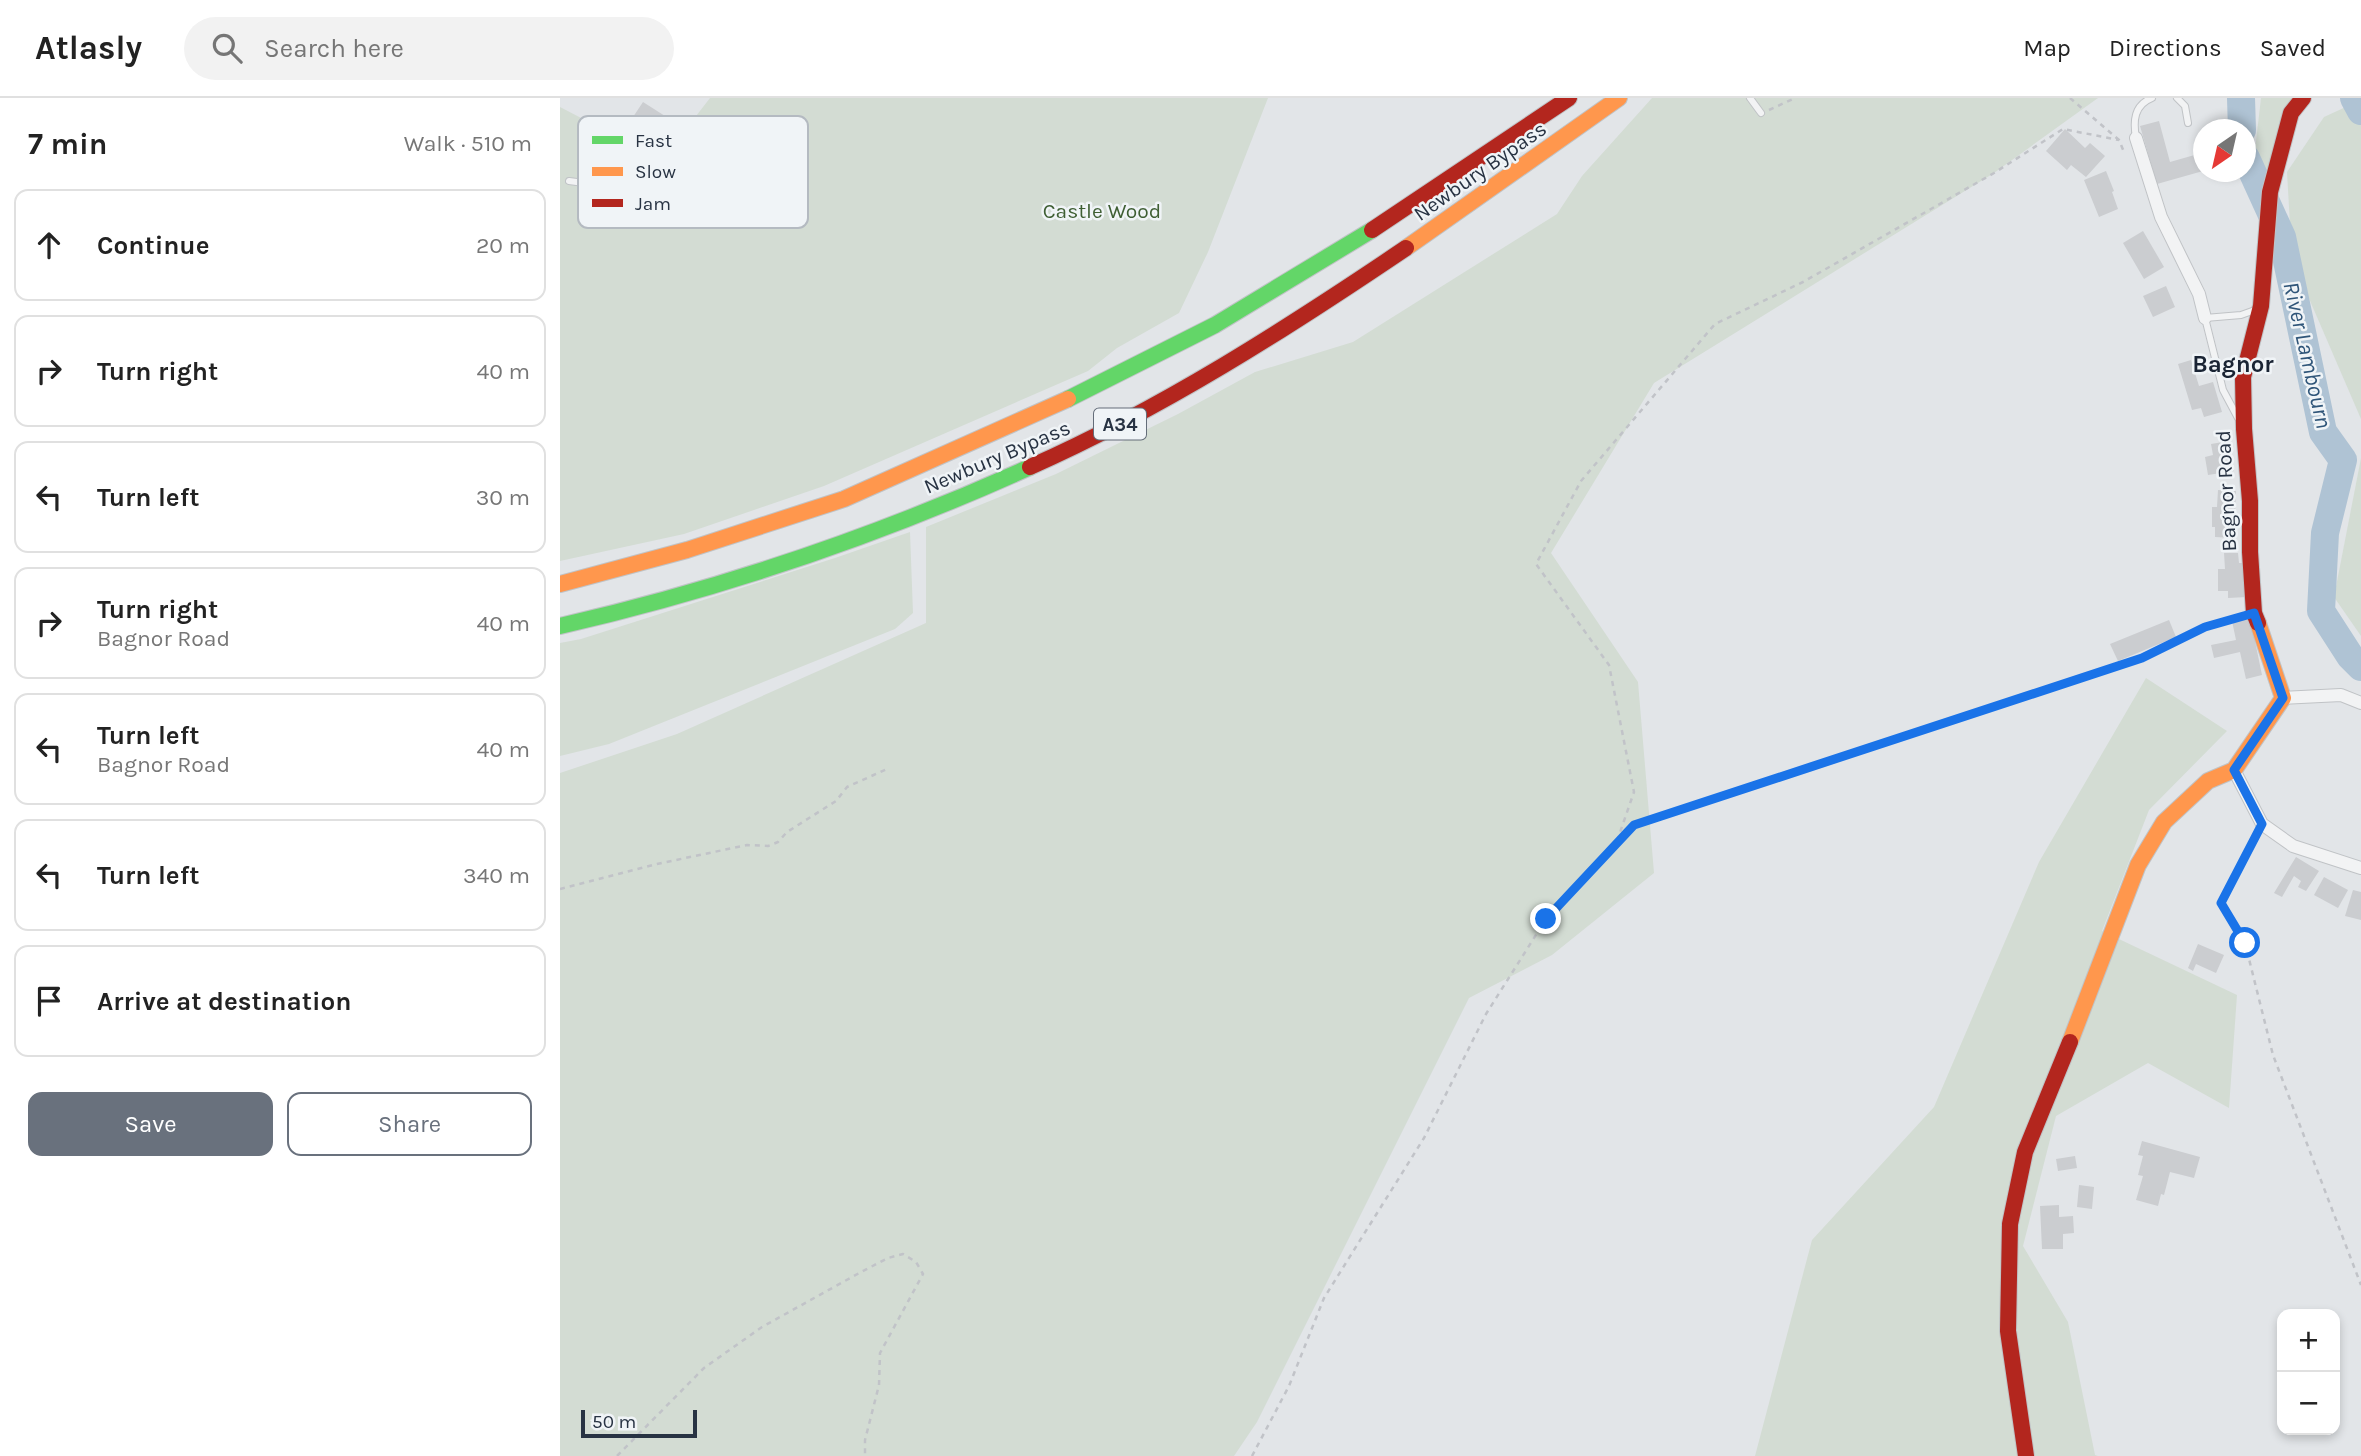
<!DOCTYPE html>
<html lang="en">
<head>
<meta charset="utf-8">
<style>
  body { margin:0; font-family:Karla,sans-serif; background:#f2f2f2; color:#222 }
  .controls { position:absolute; right:21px; bottom:21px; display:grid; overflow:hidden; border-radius:14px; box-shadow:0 4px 10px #0003 }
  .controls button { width:63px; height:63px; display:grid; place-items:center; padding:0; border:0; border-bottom:2px solid #e0e0e0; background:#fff; color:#222; font:35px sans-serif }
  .compass { position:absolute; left:1633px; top:21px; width:63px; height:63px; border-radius:50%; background:#fff; box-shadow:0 4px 10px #0003; rotate:214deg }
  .scale { position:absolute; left:21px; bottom:18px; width:116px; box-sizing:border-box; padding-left:7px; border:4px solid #283343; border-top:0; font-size:19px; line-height:24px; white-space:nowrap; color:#283343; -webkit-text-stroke:5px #f0f4f7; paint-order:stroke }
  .stop { position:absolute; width:21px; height:21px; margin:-16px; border:5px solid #1a73e8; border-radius:50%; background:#fff }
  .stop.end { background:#1a73e8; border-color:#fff; box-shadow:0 2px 7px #0008 }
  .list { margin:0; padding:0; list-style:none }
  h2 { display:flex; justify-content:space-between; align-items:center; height:91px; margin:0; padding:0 28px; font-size:30px }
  h2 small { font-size:23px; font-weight:400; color:#767676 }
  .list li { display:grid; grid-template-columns:46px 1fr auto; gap:21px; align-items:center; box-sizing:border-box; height:112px; margin:0 14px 14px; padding:0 14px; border:2px solid #e0e0e0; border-radius:14px }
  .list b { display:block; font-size:26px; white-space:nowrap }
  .list p { margin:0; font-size:23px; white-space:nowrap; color:#767676 }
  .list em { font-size:23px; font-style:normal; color:#767676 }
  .actions { display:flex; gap:14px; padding:21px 28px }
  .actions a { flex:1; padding:16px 0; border:2px solid #69717d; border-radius:14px; text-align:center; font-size:24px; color:#69717d }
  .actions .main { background:#69717d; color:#fff }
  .icon { flex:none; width:38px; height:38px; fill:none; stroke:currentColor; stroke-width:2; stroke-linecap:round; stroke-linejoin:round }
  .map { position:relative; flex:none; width:1801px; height:1358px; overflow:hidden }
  header { display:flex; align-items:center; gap:42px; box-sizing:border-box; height:98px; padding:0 35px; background:#fff; border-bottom:2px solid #e0e0e0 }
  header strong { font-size:33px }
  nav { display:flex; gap:38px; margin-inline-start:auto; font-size:24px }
  .search { width:490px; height:63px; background:#f2f2f2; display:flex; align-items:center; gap:18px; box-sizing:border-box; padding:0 24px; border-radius:38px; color:#767676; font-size:26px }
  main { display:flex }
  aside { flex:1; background:#fff }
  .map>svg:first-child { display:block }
  .green { fill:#d3dcd3 }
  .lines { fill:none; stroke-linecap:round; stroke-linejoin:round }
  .river { stroke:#afc3d4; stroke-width:28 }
  .building { fill:#cbcdd0 }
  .lane-casing { stroke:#c0c3c6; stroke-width:8 }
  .street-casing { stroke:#c0c3c6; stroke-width:14 }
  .fast-casing { stroke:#c0c3c6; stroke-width:18 }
  .slow-casing { stroke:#c0c3c6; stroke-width:18 }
  .jam-casing { stroke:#c0c3c6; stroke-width:18 }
  .path { stroke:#c1c3c8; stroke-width:2.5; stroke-dasharray:5 5; stroke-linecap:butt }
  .lane { stroke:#f2f3f4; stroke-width:6 }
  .street { stroke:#f2f3f4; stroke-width:12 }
  .fast { stroke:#63d668; stroke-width:16 }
  .slow { stroke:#ff974d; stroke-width:16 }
  .jam { stroke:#b3261e; stroke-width:16 }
  .route { stroke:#1a73e8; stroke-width:9 }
  .labels { text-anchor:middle; stroke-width:5; stroke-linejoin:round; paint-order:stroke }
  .shield { fill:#f0f4f7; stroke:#646d79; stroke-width:2 }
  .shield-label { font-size:19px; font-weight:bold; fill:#283343 }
  .street-label { font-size:21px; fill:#283343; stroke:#f0f4f7 }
  .park-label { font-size:21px; fill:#3f5f34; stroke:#f0f4f7 }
  .water-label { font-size:23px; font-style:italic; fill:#2f5579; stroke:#f0f4f7 }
  .quarter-label { font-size:24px; font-weight:bold; fill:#1a2434; stroke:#f0f4f7 }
  .key { fill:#f0f4f7; stroke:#b4bac1; stroke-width:2 }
  .key-label { font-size:19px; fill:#283343 }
</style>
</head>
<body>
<header>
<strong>Atlasly</strong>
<div class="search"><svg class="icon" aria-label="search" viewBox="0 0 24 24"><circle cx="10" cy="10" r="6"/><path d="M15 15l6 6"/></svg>Search here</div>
<nav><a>Map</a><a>Directions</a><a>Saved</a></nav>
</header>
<main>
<aside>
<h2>7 min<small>Walk · 510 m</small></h2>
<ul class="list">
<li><svg class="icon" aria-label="ahead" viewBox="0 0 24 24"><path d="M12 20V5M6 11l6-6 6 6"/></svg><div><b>Continue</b></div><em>20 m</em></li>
<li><svg class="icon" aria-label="right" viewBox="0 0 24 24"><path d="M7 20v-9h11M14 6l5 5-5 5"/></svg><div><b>Turn right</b></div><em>40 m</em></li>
<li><svg class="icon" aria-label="left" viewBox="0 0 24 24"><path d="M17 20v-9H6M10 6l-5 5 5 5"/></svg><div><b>Turn left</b></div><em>30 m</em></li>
<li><svg class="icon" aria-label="right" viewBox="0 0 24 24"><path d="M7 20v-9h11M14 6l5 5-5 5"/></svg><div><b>Turn right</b><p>Bagnor Road</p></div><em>40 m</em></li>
<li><svg class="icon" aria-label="left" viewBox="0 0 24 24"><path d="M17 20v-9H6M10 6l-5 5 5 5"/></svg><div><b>Turn left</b><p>Bagnor Road</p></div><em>40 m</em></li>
<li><svg class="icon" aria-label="left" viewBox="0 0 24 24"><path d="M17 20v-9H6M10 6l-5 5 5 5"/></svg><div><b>Turn left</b></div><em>340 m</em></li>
<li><svg class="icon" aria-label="arrive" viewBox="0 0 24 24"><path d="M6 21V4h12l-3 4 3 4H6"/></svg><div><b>Arrive at destination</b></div></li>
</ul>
<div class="actions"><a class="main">Save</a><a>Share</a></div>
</aside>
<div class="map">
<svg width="1801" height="1358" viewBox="0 0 1801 1358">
  <rect width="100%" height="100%" fill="#e2e5e8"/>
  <!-- green -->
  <g class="green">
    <path d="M150,0H708L648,154L619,215L557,250L528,273L264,388L124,436L0,463V9L102,62Z"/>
    <path d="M1092,0H1538L1434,75L1094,285L991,455L1078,584L1094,775L992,857L909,900L697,1324L674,1358H0V675L117,636L366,525V429L496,376L618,316L695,274L793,244L997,116L1022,78Z"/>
    <path d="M1701,0H1739L1710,82L1692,78Z"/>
    <path d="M1801,2V321L1732,161L1727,74L1764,19Z"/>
    <path d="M1801,360V538L1774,499Z"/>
    <path d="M350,434L353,515L335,531L49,646L0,658V545L21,541L275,460Z"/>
    <path d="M1586,580L1667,633L1589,712L1542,833L1677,897L1669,1010L1588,965L1496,1018L1463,1148L1508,1224L1535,1357L1538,1358H1195L1252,1142L1374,1009L1479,764Z"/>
  </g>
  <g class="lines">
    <!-- river -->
    <g class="river">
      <path d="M1681,0L1682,32"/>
      <path d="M1794,0L1801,13"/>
      <path d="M1686,60L1722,139L1763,334L1783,362L1765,435L1761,513L1790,558L1801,569"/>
    </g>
  </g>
  <!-- building -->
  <g class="building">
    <path d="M83,4L105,18L96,33L73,19Z"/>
    <path d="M1599,23L1610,64L1638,56L1643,73L1597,86L1580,28Z"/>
    <path d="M1505,31L1525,50L1530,45L1545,58L1526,79L1511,67L1507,72L1486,53Z"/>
    <path d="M1546,73L1554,93L1552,94L1558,111L1539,119L1524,82Z"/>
    <path d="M1583,133L1604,169L1584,181L1563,145Z"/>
    <path d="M1606,188L1615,209L1593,219L1583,198Z"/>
    <path d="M1631,262L1639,288L1653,284L1662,314L1644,319L1641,310L1632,312L1618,266Z"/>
    <path d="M1669,343L1674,373L1648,377L1645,359L1653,357L1651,346Z"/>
    <path d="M1658,392L1676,393L1674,440L1655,439V429H1652V409H1657Z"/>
    <path d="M1664,455H1678L1679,465H1686L1687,499L1668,500V493H1658V471H1665Z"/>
    <path d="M1690,519L1702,577L1686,581L1680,554L1654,560L1651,547L1676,542L1672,523Z"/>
    <path d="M1609,522L1616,539L1558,563L1550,546Z"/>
    <path d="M1736,759L1759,773L1746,793L1738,789L1741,783L1734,778L1722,799L1714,795Z"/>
    <path d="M1764,779L1788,792L1778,810L1754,797Z"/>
    <path d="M1793,792L1801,794V822L1785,818Z"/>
    <path d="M1638,846L1664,857L1656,875L1636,866L1633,873L1628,870Z"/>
    <path d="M1582,1043L1640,1059L1634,1080L1610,1074L1604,1097L1601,1096L1598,1108L1576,1102L1583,1078L1578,1077L1583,1058L1578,1057Z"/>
    <path d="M1515,1058L1517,1070L1498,1073L1496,1061Z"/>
    <path d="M1519,1087L1534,1089L1532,1111L1517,1109Z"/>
    <path d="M1499,1107V1119L1513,1118L1514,1135L1503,1136V1151H1482L1480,1108Z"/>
  </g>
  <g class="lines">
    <defs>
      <g id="lane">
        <path d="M1190,0L1201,15"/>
        <path d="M1617,0L1625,8L1628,25"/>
        <path d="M1576,40C1573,23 1574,7 1592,0"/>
        <path d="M9,83C43,89 70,85 97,61"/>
        <path d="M1678,320L1663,292L1645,220L1681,217L1695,212"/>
      </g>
      <g id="street">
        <path d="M1576,40L1601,119L1639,196L1645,220"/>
        <path d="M1723,600L1781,597L1801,605"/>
        <path d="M1674,672L1702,726L1733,748L1801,770"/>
      </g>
      <g id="fast">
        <path d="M508,301L655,227L812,132"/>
        <path d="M0,528C161,491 320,437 470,369"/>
      </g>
      <g id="slow">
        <path d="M846,150L1059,0"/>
        <path d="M0,486L127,452L284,401L508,301"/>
        <path d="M1510,944L1578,767L1604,724L1648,683L1674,672L1723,600L1698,525"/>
      </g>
      <g id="jam">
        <path d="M812,132L1009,0"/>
        <path d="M470,369C603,310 726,231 846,150"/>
        <path d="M1698,525L1694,515L1690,454V403L1684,331L1683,279L1701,208L1710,94L1731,15L1743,0"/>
        <path d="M1466,1358L1448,1233L1450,1126L1465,1054L1510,944"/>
      </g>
    </defs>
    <!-- lane casing -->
    <use href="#lane" class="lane-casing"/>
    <!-- street casing -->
    <use href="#street" class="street-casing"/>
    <!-- fast casing -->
    <use href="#fast" class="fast-casing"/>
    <!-- slow casing -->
    <use href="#slow" class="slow-casing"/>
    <!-- jam casing -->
    <use href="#jam" class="jam-casing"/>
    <!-- path -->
    <g class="path">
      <path d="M1510,0L1559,42L1564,54"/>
      <path d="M1209,12L1235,0"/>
      <path d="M1695,738L1661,805L1685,845L1713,957L1801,1187"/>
      <path d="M1057,743L1074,694L1049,567L976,466L1021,383L1155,226L1243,184L1434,75L1503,31L1559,42"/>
      <path d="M0,791L97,766L187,747L208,748L218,744L227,734L276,703L287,689L327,671"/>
      <path d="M57,1358L144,1270L202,1229L301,1174L328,1160L343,1156L356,1164L363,1176L320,1255L319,1287L305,1342V1358"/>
      <path d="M692,1358L729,1288L764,1200L864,1040L926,916L986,821L1074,727L1582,560L1645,529L1679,520"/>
    </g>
    <!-- lane -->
    <use href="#lane" class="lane"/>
    <!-- street -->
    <use href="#street" class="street"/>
    <!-- fast -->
    <use href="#fast" class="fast"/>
    <!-- slow -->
    <use href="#slow" class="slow"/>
    <!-- jam -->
    <use href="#jam" class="jam"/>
  </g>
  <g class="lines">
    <!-- route -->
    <path class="route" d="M986,821L1074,727L1582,560L1645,529L1694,515L1723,600L1674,672L1702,726L1661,805L1685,845"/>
  </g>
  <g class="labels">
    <!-- shield labels -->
    <rect class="shield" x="534" y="310.5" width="52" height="31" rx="5"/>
    <g class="shield-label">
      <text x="560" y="333">A34</text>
    </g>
    <!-- street labels -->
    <g class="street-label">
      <text transform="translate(920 73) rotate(-35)" y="7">Newbury Bypass</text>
      <text transform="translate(437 359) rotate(-23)" y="7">Newbury Bypass</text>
      <text transform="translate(1666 393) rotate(-93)" y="7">Bagnor Road</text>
    </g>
    <!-- park labels -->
    <g class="park-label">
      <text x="542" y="120">Castle Wood</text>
    </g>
    <!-- water labels -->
    <g class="water-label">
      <text transform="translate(1748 257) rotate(77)" y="8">River Lambourn</text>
    </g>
    <!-- quarter labels -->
    <g class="quarter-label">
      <text x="1673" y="274">Bagnor</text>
    </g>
  </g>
  <!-- legend -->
  <rect x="18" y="18" width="230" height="112" rx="10" class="key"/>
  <rect x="32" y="38" width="31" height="8" fill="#63d668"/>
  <rect x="32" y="69" width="31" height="9" fill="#ff974d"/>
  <rect x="32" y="101" width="31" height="8" fill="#b3261e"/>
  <g class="key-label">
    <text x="75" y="49">Fast</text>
    <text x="75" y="80">Slow</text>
    <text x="75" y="112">Jam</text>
  </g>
</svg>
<div class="controls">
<button>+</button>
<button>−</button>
</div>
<svg class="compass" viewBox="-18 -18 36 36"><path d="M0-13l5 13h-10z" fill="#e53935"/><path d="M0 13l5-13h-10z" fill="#767676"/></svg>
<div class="scale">50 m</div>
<div class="stop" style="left:1685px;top:845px"></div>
<div class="stop end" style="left:986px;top:821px"></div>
</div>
</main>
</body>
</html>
